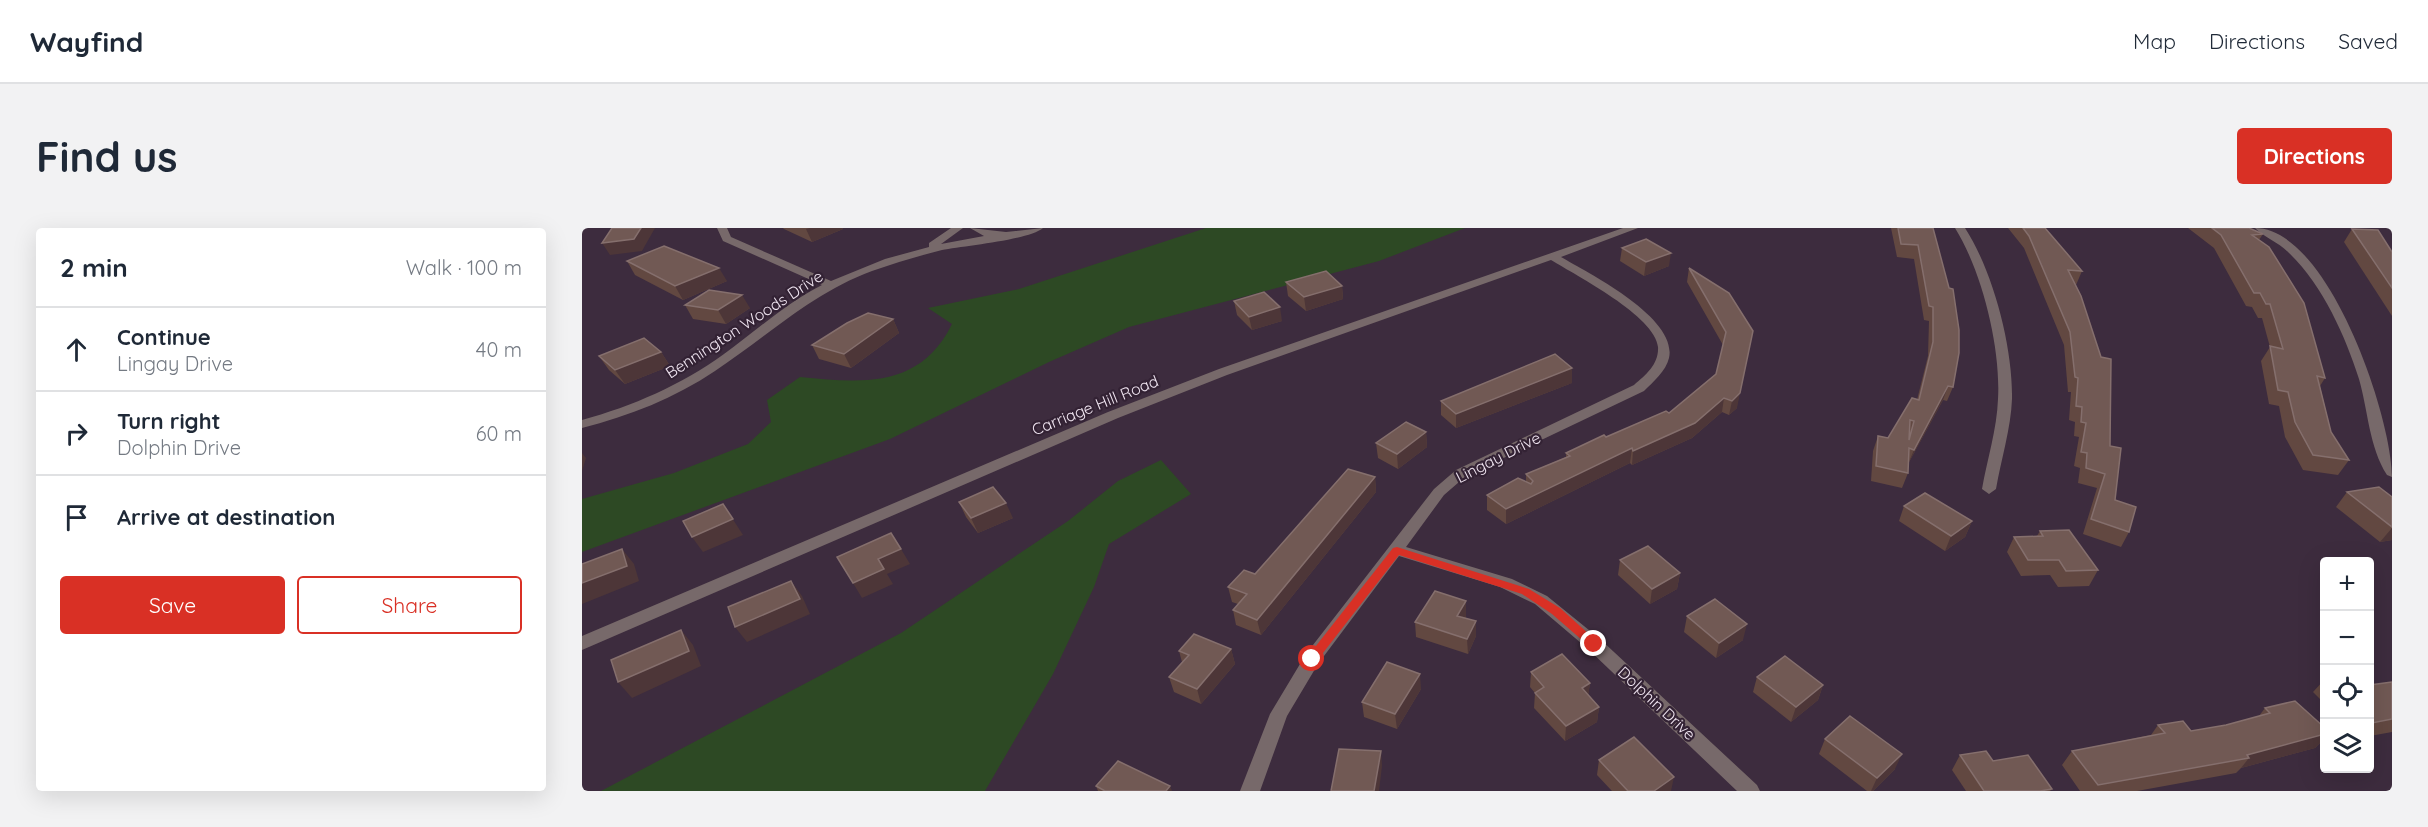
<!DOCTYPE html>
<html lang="en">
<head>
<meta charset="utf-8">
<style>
  body { margin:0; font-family:Quicksand,sans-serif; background:#f2f2f3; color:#1f2937 }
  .controls { position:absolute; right:18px; bottom:18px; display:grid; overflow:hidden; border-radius:6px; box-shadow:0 6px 24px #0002 }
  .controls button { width:54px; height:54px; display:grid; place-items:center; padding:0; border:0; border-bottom:2px solid #e0e1e3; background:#fff; color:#1f2937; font:30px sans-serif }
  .stop { position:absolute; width:18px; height:18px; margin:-14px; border:4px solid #d93025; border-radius:50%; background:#fff }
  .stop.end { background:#d93025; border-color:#fff; box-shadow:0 2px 6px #0008 }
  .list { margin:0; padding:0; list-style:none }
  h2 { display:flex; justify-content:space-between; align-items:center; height:78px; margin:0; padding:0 24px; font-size:26px }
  h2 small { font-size:20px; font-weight:400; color:#747a83 }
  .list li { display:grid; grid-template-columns:39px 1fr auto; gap:18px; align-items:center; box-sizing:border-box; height:84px; padding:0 24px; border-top:2px solid #e0e1e3 }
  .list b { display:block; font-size:22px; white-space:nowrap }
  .list p { margin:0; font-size:20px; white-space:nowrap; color:#747a83 }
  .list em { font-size:20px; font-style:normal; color:#747a83 }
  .actions { display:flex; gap:12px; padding:18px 24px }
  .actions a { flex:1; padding:14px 0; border:2px solid #d93025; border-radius:6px; text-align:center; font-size:21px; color:#d93025 }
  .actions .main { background:#d93025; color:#fff }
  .icon { flex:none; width:33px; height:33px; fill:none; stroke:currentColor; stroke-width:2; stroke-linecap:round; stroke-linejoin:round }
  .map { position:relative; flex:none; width:1810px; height:563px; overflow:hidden; border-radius:6px }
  header { display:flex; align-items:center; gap:36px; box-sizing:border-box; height:84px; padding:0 30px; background:#fff; border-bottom:2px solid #e0e1e3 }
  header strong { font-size:28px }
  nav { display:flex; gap:33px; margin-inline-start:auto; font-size:21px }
  .intro { display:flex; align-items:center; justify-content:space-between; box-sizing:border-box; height:144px; padding:0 36px }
  h1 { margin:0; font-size:42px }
  .button { padding:15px 27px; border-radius:6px; background:#d93025; color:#fff; font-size:21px; font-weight:700 }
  main { display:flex; gap:36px; padding:0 36px }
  aside { flex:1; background:#fff; border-radius:6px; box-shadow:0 6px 24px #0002 }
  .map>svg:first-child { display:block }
  .green { fill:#2d4924 }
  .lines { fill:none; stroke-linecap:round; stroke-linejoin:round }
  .minor { fill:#77696a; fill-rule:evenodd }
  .wall { fill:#624841 }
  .shaded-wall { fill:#4d3638 }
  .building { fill:#715954; stroke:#856f6d; stroke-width:1.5; fill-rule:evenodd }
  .route { fill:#d93025 }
  .labels { text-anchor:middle; stroke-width:4.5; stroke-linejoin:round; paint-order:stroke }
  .street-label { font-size:16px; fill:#f0e5f1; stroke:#332234 }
</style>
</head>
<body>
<header>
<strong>Wayfind</strong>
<nav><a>Map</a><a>Directions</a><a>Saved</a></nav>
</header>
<div class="intro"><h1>Find us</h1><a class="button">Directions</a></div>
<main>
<aside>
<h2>2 min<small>Walk · 100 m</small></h2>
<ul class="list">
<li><svg class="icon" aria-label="ahead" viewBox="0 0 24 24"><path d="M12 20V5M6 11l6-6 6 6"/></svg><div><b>Continue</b><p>Lingay Drive</p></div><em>40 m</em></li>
<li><svg class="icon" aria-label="right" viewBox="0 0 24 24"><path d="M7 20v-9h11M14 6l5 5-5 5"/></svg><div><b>Turn right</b><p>Dolphin Drive</p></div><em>60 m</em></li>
<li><svg class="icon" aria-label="arrive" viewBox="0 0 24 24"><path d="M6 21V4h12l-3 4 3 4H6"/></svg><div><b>Arrive at destination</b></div></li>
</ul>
<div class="actions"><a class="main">Save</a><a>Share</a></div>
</aside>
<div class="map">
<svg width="1810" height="563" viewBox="0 0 1810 563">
  <rect width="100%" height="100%" fill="#3d2c3e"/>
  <!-- green -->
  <g class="green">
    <path d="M624,0H883L797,33L547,99L467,134L308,211L0,324V271L92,245L166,216L189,194L185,172L218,149C280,155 338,161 370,96L346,80L437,61Z"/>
    <path d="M579,232L609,266L527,316L512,359L471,446L403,563H19L319,405L486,293L536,253Z"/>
  </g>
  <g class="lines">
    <!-- minor -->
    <g class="minor">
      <path d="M135,0H145L149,9L249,53L303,31L347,19V15L369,0H381L359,16L402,8L388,0L424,4L461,0C447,12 381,18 360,22C336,28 313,35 290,43C230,65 186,108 133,143C93,170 47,188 0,200V192C51,178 99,157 142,126C174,103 204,75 240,57L141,13Z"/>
      <path d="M1041,0H1056L979,29C1008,46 1096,90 1087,130C1084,143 1071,154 1062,163L884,248L862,267L824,319L930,351L965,368L1018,411L1175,557L1178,563H1155L1006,421L953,376L918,359L817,328L736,436L705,488L678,563H658L688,486L724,426L852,261L874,242L1052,157C1064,147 1077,136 1076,119C1073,88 995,48 969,32L645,147L536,190L0,422V408L526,184L637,141Z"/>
      <path d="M1373,0H1383C1411,43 1431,119 1430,171C1429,200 1419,232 1414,261L1407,266L1400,261C1405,232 1415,201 1416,171C1419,120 1400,43 1373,0Z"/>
      <path d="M1673,0C1746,0 1810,188 1810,249L1805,247C1787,219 1786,182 1777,151C1763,107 1740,56 1706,24C1696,14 1682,9 1673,0Z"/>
    </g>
  </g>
  <!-- wall -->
  <g class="wall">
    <path d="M201,0H260L261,1L230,14L202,1Z"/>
    <path d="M1309,0H1351L1371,159L1365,173L1361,172L1326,236V245L1320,260L1289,253L1291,223L1296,208L1306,210L1335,172L1346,128L1347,93L1342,92L1332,31L1315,29Z"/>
    <path d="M1426,0H1463L1500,43L1494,57L1493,56L1528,218L1533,272L1547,304L1539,319L1501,306L1515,260L1496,255L1498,240L1492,238L1497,209L1492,208L1493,194L1487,192L1489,164H1486L1482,117L1442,20Z"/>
    <path d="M1606,0H1667L1681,6L1677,12L1743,150L1738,158L1749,204L1767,232L1756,247L1721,242L1703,209L1697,178L1687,176L1679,133L1688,119L1680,90H1676L1670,79L1664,78L1632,20Z"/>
    <path d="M1770,1L1810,24V88L1762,14Z"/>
    <path d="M1040,20L1087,38L1062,48L1038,33Z"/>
    <path d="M45,33L145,53L101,72L53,47Z"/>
    <path d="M1107,40L1147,65L1155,180L1147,187L1140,184L1110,210L1050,237L1048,235L924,296L905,282V267L944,253V246L984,229V225L1024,209L1087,185L1134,146L1141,117L1105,54Z"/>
    <path d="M704,54L760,58L761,71L724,83L706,68Z"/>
    <path d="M652,73L700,93L670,102L655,87Z"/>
    <path d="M103,77L168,80L144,96L111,91Z"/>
    <path d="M311,91L317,105L269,140L237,131L230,117Z"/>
    <path d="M79,124L88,138L43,156L27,142L17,128Z"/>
    <path d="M990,155L874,200L859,187V173Z"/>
    <path d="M844,204L845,219L816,241L796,230L794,215Z"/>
    <path d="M793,249L794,264L679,407L654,397L651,382L656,376L650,374L646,359L673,346Z"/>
    <path d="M1765,264L1810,269V312L1798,314L1754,279Z"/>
    <path d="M377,274L431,290L396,305L384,289Z"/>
    <path d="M1322,278L1390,293L1383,309L1363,323L1317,293Z"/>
    <path d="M1458,303L1516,342L1507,358L1476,359L1468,347L1439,348L1425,324L1432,309L1455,308Z"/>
    <path d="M1038,332L1098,345L1095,361L1068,376L1036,347Z"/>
    <path d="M1105,388L1161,412L1134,430L1102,404Z"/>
    <path d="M884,389L883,390L894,393V408L886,426L834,409L833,394Z"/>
    <path d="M649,421L653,436L619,476L592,464L587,449L600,434L597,423Z"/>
    <path d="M949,444L1008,455L1006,467L1017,479L1015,494L983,513L952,480L953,465L948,459Z"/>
    <path d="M1175,449L1241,457L1236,472L1209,494L1171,464Z"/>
    <path d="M1743,451V476L1731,464Z"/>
    <path d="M1810,454V504L1788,508V457Z"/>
    <path d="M839,461L815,501L782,489L780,474Z"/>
    <path d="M1683,480L1743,500V510L1733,520L1659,540L1654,545L1555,563H1498L1480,537L1490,523L1569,507L1576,497L1609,503L1644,497L1677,488Z"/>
    <path d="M1243,511L1313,541L1291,563H1285L1237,526Z"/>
    <path d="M1378,527L1411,533L1470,561L1468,563H1384L1370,542Z"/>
    <path d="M1017,532L1089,563H1030L1015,547Z"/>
    <path d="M514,558L590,563H516Z"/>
  </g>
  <!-- shaded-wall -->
  <g class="shaded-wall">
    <path d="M59,0H73L60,23L28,27L20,15Z"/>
    <path d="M228,0H260L261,1L230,14L224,1Z"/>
    <path d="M1089,25L1087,38L1062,48L1064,34Z"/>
    <path d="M137,40L145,53L101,72L93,58Z"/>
    <path d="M760,58L761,71L724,83L722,69Z"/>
    <path d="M160,67L168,80L144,96L136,82Z"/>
    <path d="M698,79L700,93L670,102L667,89Z"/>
    <path d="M311,91L317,105L269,140L262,126Z"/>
    <path d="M79,124L88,138L43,156L33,142Z"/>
    <path d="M990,140V155L874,200V186Z"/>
    <path d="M1366,158L1361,172L1326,236L1332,222Z"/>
    <path d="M1158,165L1155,180L1147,187L1150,173Z"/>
    <path d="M1142,170L1140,184L1110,210L1050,237L1051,223Z"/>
    <path d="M844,204L845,219L816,241L815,226Z"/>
    <path d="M1050,220L1048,235L924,296V281Z"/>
    <path d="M0,225L4,230L0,243Z"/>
    <path d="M793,249L794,264L679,407L675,392Z"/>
    <path d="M424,275L431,290L396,305L389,290Z"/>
    <path d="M141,276L161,307L121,324L110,309Z"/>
    <path d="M1390,293L1383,309L1363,323L1369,308Z"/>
    <path d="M1810,300V312L1798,314Z"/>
    <path d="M40,321L52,336L57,353L0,376V355Z"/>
    <path d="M319,321L328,336L305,346L311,356L280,370L271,355L296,331Z"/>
    <path d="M1098,345L1095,361L1068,376L1070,361Z"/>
    <path d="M209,353L220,368L228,386L165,414L153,399Z"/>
    <path d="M884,373V389L875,403V388Z"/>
    <path d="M894,393V408L886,426L885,411Z"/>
    <path d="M1165,396L1161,412L1134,430L1137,415Z"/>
    <path d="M99,402L111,417L119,438L50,470L36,454Z"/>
    <path d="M649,421L653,436L619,476L615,461Z"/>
    <path d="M838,446L839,461L815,501L813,486Z"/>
    <path d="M1008,455L1006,470L1000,460Z"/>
    <path d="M1241,457L1236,472L1209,494L1214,479Z"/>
    <path d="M1017,479L1015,494L983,513L984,498Z"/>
    <path d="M1743,506V510L1733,520L1659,540L1667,530L1665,527Z"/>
    <path d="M799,523L800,538L797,563H792Z"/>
    <path d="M1320,526L1313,541L1291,563H1289L1295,550Z"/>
    <path d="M1092,549L1089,563H1072Z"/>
    <path d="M588,558L590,563H584Z"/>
  </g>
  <!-- building -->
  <g class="building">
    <path d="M30,0H59L52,11L20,15Z"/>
    <path d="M1316,0H1351L1367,60L1371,61L1377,102V125L1371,159L1366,158L1332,222L1327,220L1326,245L1294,238L1296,208L1306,210L1330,170L1337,172L1351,114V79L1347,78L1336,17L1319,16ZM1328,192L1332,193L1327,212Z"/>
    <path d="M1441,0H1463L1500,43L1486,42L1499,68L1519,129L1529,131L1528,218L1539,220L1533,272L1554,279L1547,304L1509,291L1523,246L1504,240L1505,225L1499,224L1504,195L1499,194L1500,179L1494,178L1496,150L1493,149L1488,104L1447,8Z"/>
    <path d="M1630,0H1667L1681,6L1670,7L1687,19L1722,75L1743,150L1735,148L1749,204L1767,232L1731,227L1713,194L1706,164L1696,162L1688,118L1701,121L1688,76H1684L1678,65H1672L1639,7Z"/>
    <path d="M1770,1L1796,2L1810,24V60Z"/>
    <path d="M1064,11L1089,25L1064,34L1040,20Z"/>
    <path d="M82,18L137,40L93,58L45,33Z"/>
    <path d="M1107,40L1147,65L1171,103L1158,165L1150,173L1142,170L1113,195L1051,223L1050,220L924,281L905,267L936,250L949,256L951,253L944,246L988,228L984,225L1022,207L1024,209L1084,183L1087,185L1134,146L1144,104Z"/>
    <path d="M744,43L760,58L722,69L704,54Z"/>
    <path d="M127,62L160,67L136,82L103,77Z"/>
    <path d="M682,64L698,79L667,89L652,73Z"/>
    <path d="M286,85L311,91L262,126L230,117L265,95Z"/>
    <path d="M62,110L79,124L33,142L17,128Z"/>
    <path d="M973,126L990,140L874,186L859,173Z"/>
    <path d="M824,194L844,204L815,226L794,215Z"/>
    <path d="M766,241L793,249L675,392L651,382L665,366L646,359L662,342L673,346Z"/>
    <path d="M411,259L424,275L389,290L377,274Z"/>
    <path d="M1797,259L1810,269V299L1765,264Z"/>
    <path d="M1343,265L1390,293L1369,308L1322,278Z"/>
    <path d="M141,276L151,291L110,309L101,293Z"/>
    <path d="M1487,302L1516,342L1484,343L1477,332H1446L1432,309L1461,308L1458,303Z"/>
    <path d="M309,305L319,321L296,331L302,341L271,355L255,329Z"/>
    <path d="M1066,318L1098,345L1070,361L1038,332Z"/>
    <path d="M40,321L45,338L0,355V336Z"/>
    <path d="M209,353L218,371L153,399L146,379Z"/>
    <path d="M853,363L884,373L875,388L894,393L885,411L833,394Z"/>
    <path d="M1133,371L1165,396L1137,415L1105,388Z"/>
    <path d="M99,402L107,423L36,454L29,432Z"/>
    <path d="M612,406L649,421L615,461L587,449L607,427L597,423Z"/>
    <path d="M980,426L1008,455L1000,460L1017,479L984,498L953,465L962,459L949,444Z"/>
    <path d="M1203,428L1241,457L1214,479L1175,449Z"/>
    <path d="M805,434L838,446L813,486L780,474Z"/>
    <path d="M1810,454V491L1790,495L1788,492V457Z"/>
    <path d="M1713,473L1743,500V506L1665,527L1667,530L1516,557L1490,523L1583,505L1576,497L1601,493L1609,503L1644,497L1688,485L1683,480Z"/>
    <path d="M1268,488L1320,526L1295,550L1243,511Z"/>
    <path d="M1052,509L1092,549L1072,563H1046L1017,532Z"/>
    <path d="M757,521L799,523L792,563H749Z"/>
    <path d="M1404,523L1411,533L1446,527L1470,561L1458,563H1402L1378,527Z"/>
    <path d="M536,533L588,558L584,563H523L514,558Z"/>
  </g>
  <!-- route -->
  <path class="route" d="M815,319L947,361L978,380L1018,416L1012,420L1008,419L970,386L940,366L817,327L734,434H726V428L811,320Z"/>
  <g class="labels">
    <!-- street labels -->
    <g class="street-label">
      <text transform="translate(162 96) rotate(-33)" y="6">Bennington Woods Drive</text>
      <text transform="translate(513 177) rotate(-22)" y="6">Carriage Hill Road</text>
      <text transform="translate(916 229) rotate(-27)" y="6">Lingay Drive</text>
      <text transform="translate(1075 475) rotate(43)" y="6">Dolphin Drive</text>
    </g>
  </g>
</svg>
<div class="controls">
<button>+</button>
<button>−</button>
<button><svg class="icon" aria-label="locate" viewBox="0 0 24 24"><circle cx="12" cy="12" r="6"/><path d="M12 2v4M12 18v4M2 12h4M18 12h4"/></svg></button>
<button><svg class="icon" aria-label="layers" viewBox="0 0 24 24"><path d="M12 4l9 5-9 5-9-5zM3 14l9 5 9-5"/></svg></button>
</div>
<div class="stop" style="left:730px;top:431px"></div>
<div class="stop end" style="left:1012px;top:416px"></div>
</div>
</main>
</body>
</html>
